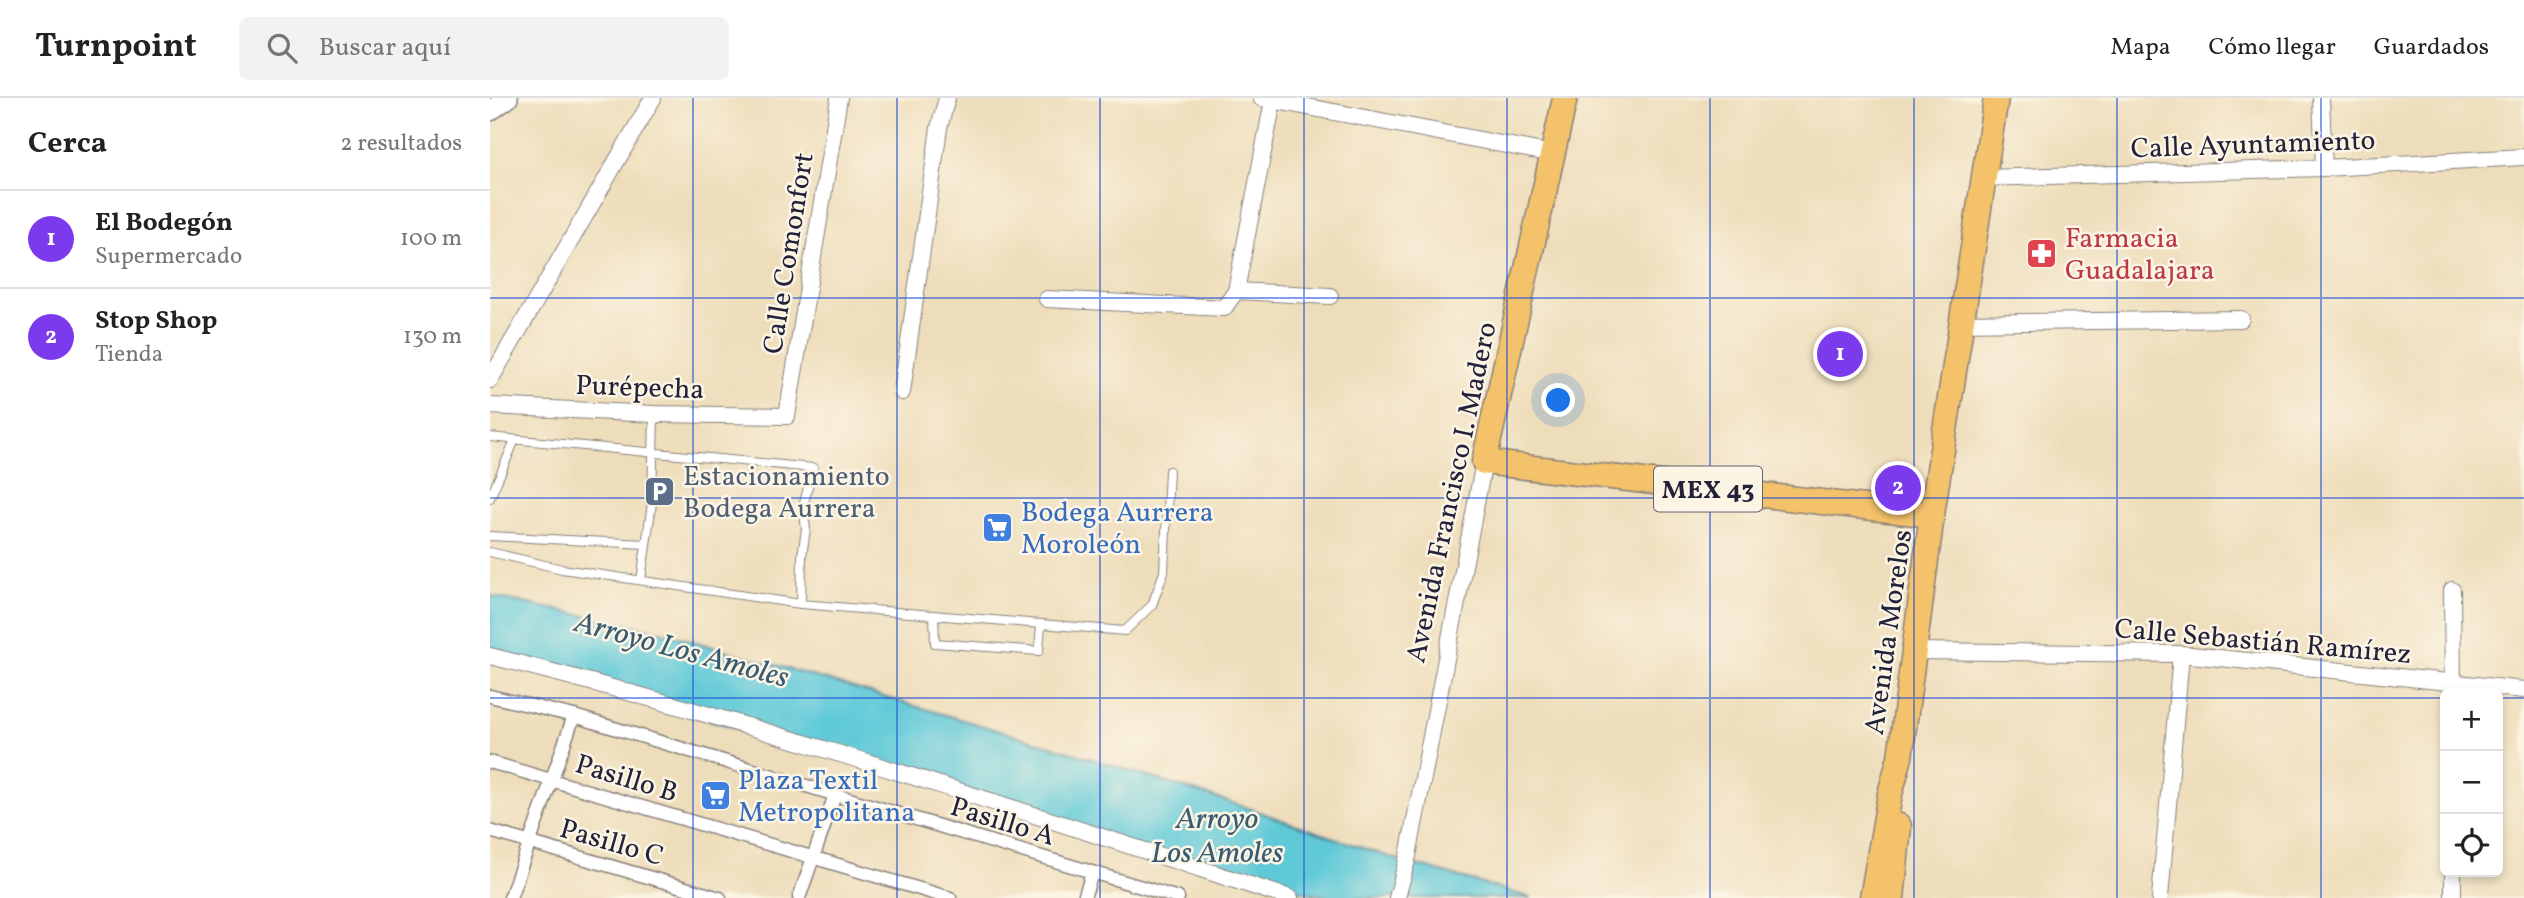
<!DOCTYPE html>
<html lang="es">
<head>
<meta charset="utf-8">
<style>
  body { margin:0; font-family:Vollkorn,serif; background:#f2f2f2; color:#222 }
  .controls { position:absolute; right:21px; bottom:21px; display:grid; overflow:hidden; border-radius:10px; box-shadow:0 4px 10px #0003 }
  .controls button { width:63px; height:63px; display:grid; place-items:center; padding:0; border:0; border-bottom:2px solid #e0e0e0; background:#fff; color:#222; font:35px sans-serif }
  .you { position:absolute; left:1069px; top:303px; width:24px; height:24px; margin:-18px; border:5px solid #fff; border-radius:50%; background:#1a73e8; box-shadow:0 0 0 10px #1a73e833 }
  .badge { display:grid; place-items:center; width:46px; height:46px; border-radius:50%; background:#7c3aed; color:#fff; font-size:23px; font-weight:700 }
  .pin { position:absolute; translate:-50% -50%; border:4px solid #fff; box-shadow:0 2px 7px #0006 }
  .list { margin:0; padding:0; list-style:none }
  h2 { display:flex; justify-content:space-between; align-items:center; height:91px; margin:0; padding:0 28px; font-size:30px }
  h2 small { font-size:23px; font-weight:400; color:#767676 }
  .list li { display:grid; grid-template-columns:46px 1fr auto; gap:21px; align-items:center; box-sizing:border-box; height:98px; padding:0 28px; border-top:2px solid #e0e0e0 }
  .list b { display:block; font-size:26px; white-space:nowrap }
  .list p { margin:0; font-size:23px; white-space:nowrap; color:#767676 }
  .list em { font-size:23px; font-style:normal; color:#767676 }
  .icon { flex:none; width:38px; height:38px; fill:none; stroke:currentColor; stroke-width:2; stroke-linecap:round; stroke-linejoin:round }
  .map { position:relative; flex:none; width:2034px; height:800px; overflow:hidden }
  header { display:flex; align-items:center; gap:42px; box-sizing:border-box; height:98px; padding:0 35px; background:#fff; border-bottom:2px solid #e0e0e0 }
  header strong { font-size:33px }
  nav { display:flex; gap:38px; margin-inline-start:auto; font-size:24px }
  .search { width:490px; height:63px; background:#f2f2f2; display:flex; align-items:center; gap:18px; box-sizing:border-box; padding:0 24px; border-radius:10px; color:#767676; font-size:26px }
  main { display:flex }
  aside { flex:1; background:#fff }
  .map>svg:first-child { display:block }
  .water { fill:#5ec9d8; stroke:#40768a; stroke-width:2 }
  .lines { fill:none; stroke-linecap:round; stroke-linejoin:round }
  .service-casing { stroke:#88807a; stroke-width:10 }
  .pedestrian-casing { stroke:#88807a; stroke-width:15 }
  .minor-casing { stroke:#88807a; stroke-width:18 }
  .tertiary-casing { stroke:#88807a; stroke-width:22 }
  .primary-casing { stroke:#88807a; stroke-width:27 }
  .service { stroke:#fff; stroke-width:8 }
  .pedestrian { stroke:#fff; stroke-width:12 }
  .minor { stroke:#fff; stroke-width:16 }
  .tertiary { stroke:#fff; stroke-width:19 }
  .primary { stroke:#f4c26a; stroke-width:24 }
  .grid { fill:none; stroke:#1d4ed8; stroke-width:2; stroke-opacity:0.55 }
  .labels { text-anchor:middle; stroke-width:5; stroke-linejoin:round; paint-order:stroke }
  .shield { fill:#fcf5e5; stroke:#63616e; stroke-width:2 }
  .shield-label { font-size:26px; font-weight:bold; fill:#22223b }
  .street-label { font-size:28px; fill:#22223b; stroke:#fcf5e5 }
  .health-label { font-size:28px; fill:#be3a42; stroke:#fcf5e5; text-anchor:start }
  .service-label { font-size:28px; fill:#4e5e75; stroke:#fcf5e5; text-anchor:start }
  .shop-label { font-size:28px; fill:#366cbe; stroke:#fcf5e5; text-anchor:start }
  .water-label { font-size:30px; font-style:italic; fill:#375c72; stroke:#fcf5e5 }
</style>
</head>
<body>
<header>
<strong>Turnpoint</strong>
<div class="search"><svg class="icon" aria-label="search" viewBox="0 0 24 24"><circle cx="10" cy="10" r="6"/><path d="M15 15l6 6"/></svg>Buscar aquí</div>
<nav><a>Mapa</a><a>Cómo llegar</a><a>Guardados</a></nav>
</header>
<main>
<aside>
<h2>Cerca<small>2 resultados</small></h2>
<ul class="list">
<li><span class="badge">1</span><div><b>El Bodegón</b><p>Supermercado</p></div><em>100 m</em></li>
<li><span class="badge">2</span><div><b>Stop Shop</b><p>Tienda</p></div><em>130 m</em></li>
</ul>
</aside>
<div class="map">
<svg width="2034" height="800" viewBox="0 0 2034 800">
  <rect width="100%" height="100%" fill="#fcf5e5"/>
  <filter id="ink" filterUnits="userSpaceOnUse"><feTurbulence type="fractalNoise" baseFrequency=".0143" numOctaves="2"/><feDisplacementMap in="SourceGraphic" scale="14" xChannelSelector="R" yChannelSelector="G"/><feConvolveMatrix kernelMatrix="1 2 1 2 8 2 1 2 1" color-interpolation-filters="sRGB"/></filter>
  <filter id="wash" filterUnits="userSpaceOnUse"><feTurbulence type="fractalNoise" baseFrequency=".00686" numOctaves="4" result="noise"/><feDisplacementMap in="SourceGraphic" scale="28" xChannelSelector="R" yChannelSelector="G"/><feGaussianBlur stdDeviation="1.57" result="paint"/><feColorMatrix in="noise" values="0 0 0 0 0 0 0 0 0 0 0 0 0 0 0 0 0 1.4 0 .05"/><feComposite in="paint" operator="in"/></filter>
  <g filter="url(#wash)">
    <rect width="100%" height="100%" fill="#eeddba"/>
    <!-- water -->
    <path class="water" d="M0,498L169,533L551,645L755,709L899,759L1042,800H841L717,771L0,556Z"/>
  </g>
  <g filter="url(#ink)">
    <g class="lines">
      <defs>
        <g id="service">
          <path d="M0,339L323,370L313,409L316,431L312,458L311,506"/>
          <path d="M0,400L25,342"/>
          <path d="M0,438L156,446"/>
          <path d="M0,454L72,471L311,506L635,533L662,507L674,474L679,373"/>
          <path d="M151,482L162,405L164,316"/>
          <path d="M444,517L445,545L549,553L551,526"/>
        </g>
        <g id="pedestrian">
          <path d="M0,598L84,618L688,800"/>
          <path d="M0,664L460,800"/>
          <path d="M0,733L230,800"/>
          <path d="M20,800L84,618"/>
          <path d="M309,800L345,697"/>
          <path d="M594,800L602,775"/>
        </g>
        <g id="minor">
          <path d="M771,0L1063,56"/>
          <path d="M1831,0L1834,70"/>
          <path d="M1494,80L1834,70L2034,59"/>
          <path d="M746,193L840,198"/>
          <path d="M557,201L734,210L746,193L783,3"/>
          <path d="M1471,225L1751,221"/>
          <path d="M0,282L163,0"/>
          <path d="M412,294L449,30L457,0"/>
          <path d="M0,308L164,316L297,318L349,0"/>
          <path d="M1962,492L1963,593"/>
          <path d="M1424,553L1691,556L2034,592"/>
          <path d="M0,558C270,625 535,714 800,800"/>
          <path d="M907,800L918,758L994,364"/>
          <path d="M1670,800L1691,556"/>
          <path d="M1963,800V774"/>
        </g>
        <path id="tertiary" d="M0,13L18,0"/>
        <g id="primary">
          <path d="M1075,0L994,364L1442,417"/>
          <path d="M1382,800L1400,696L1410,659L1442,417L1506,0"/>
          <path d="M1402,800L1409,728"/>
        </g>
      </defs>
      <!-- service casing -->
      <use href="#service" class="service-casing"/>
      <!-- pedestrian casing -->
      <use href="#pedestrian" class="pedestrian-casing"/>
      <!-- minor casing -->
      <use href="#minor" class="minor-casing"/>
      <!-- tertiary casing -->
      <use href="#tertiary" class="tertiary-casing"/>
      <!-- primary casing -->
      <use href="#primary" class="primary-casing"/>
      <!-- service -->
      <use href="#service" class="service"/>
      <!-- pedestrian -->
      <use href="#pedestrian" class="pedestrian"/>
      <!-- minor -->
      <use href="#minor" class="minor"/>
      <!-- tertiary -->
      <use href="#tertiary" class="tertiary"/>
      <!-- primary -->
      <use href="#primary" class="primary"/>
    </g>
  </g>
  <!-- grid -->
  <path class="grid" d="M203,0V800M407,0V800M610,0V800M814,0V800M1017,0V800M1220,0V800M1424,0V800M1627,0V800M1831,0V800M0,200H2034M0,400H2034M0,600H1955M2008,600H2034"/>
  <!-- icons -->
  <defs>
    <symbol id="pharmacy-square" viewBox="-11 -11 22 22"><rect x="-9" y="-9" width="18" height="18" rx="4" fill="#e0444e" stroke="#fcf5e5"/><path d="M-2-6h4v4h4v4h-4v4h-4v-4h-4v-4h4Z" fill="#fff"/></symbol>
    <symbol id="parking-square" viewBox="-11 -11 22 22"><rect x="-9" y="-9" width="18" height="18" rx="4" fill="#5c6f8a" stroke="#fcf5e5"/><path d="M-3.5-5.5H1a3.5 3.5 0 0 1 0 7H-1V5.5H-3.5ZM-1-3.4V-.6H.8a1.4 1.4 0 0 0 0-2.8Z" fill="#fff"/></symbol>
    <symbol id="supermarket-square" viewBox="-11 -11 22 22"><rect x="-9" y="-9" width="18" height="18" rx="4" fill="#3f7fe0" stroke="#fcf5e5"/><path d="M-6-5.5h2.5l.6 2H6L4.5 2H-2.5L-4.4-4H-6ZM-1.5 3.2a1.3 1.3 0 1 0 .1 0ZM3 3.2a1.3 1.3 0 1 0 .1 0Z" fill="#fff"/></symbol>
  </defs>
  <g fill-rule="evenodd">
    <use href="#pharmacy-square" x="1534" y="138" width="35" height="35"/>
    <use href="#parking-square" x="152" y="376" width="35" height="35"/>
    <use href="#supermarket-square" x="490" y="412" width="35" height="35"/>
    <use href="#supermarket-square" x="208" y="680" width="35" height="35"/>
  </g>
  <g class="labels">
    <!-- shield labels -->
    <rect class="shield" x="1164" y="368.5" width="108" height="45" rx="5"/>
    <g class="shield-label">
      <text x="1218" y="400">MEX 43</text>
    </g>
    <!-- street labels -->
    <g class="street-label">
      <text transform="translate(1763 45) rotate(-2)" y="10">Calle Ayuntamiento</text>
      <text transform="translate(297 155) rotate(-81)" y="10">Calle Comonfort</text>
      <text transform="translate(150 288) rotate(2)" y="10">Purépecha</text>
      <text transform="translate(960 394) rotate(-78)" y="10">Avenida Francisco I. Madero</text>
      <text transform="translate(1397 534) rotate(-82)" y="10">Avenida Morelos</text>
      <text transform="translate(1773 542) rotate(5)" y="10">Calle Sebastián Ramírez</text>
      <text transform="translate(137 679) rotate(17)" y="10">Pasillo B</text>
      <text transform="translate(513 722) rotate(17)" y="10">Pasillo A</text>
      <text transform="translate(122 743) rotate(16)" y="10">Pasillo C</text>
    </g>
    <!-- health labels -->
    <g class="health-label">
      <text x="1575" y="149">Farmacia<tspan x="1575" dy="32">Guadalajara</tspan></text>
    </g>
    <!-- service labels -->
    <g class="service-label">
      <text x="193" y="387">Estacionamiento<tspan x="193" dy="32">Bodega Aurrera</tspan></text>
    </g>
    <!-- shop labels -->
    <g class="shop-label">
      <text x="531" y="423">Bodega Aurrera<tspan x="531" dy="32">Moroleón</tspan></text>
      <text x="248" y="691">Plaza Textil<tspan x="248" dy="32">Metropolitana</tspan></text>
    </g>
    <!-- water labels -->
    <g class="water-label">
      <text transform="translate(192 551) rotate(15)" y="10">Arroyo Los Amoles</text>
      <text x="727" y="730">Arroyo<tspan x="727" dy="34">Los Amoles</tspan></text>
    </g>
  </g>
</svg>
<div class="controls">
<button>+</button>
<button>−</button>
<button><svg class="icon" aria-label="locate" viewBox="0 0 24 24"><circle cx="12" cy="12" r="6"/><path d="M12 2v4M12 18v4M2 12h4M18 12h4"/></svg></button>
</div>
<div class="you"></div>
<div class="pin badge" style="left:1350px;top:256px">1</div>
<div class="pin badge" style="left:1408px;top:390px">2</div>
</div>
</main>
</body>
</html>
